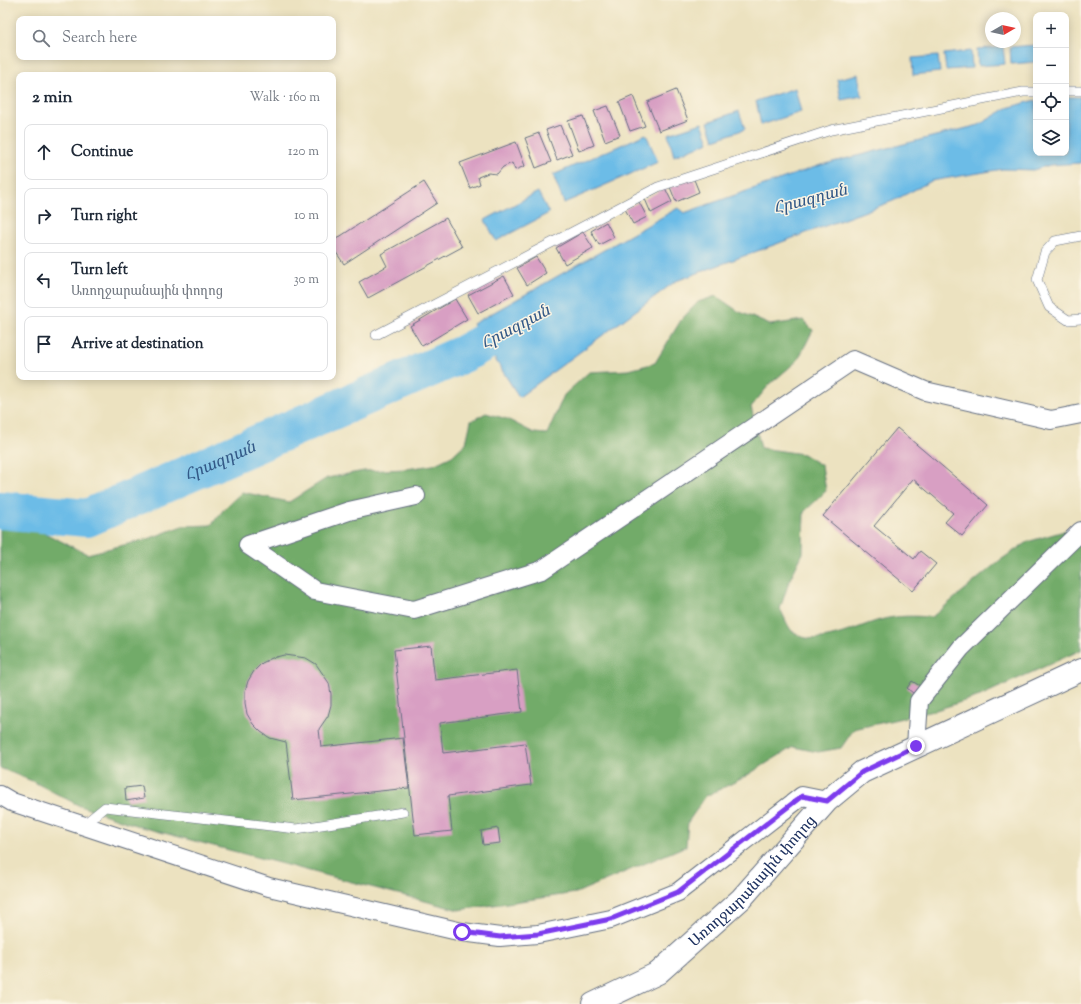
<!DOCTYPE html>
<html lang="en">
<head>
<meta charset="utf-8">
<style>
  body { margin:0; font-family:"Sorts Mill Goudy","Noto Serif Armenian",serif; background:#f2f2f3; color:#1f2937 }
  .controls { position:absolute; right:12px; top:12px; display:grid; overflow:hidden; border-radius:8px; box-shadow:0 2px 10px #0003 }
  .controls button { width:36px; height:36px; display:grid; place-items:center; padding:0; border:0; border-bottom:1px solid #e0e1e3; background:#fff; color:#1f2937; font:20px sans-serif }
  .compass { position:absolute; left:985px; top:12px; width:36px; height:36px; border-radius:50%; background:#fff; box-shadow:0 2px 10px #0003; rotate:81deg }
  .stop { position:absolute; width:12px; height:12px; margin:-9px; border:3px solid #7c3aed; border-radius:50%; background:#fff }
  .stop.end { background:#7c3aed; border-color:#fff; box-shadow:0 1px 4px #0008 }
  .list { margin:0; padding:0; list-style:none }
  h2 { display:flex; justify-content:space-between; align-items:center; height:52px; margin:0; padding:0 16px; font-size:17px }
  h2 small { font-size:13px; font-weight:400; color:#747a83 }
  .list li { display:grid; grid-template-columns:26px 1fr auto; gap:12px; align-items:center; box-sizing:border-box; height:56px; margin:0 8px 8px; padding:0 8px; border:1px solid #e0e1e3; border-radius:8px }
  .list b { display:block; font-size:15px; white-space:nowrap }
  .list p { margin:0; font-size:13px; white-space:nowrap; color:#747a83 }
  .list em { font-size:13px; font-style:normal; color:#747a83 }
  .icon { flex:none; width:22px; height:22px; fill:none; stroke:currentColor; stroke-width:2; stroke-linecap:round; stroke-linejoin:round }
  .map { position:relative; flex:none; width:1081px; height:1004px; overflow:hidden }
  .search { position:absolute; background:#fff; box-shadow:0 2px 10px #0003; left:16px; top:16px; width:320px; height:44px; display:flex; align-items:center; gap:10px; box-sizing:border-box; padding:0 14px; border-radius:8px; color:#747a83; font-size:15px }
  .panel { position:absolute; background:#fff; box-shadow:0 2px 10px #0003; left:16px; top:72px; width:320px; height:308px; border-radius:8px }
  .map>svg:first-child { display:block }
  .forest { fill:#72ab69; stroke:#466d64 }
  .water { fill:#6cbce7; stroke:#4476a2 }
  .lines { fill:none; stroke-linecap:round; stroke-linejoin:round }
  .river { stroke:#6cbce7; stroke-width:38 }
  .building { fill:#d89fc3 }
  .service-casing { stroke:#646e80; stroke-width:10 }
  .minor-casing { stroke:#646e80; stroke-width:20 }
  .secondary-casing { stroke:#646e80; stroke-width:24 }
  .service { stroke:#fff; stroke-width:9 }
  .minor { stroke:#fff; stroke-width:18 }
  .secondary { stroke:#fff; stroke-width:22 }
  .route { stroke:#7c3aed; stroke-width:5 }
  .labels { text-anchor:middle; stroke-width:3; stroke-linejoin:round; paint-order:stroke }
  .street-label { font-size:15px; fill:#1b2f5e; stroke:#fcf5e5 }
  .water-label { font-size:16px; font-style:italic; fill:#335987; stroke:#fcf5e5 }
</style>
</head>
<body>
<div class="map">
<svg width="1081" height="1004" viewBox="0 0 1081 1004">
  <rect width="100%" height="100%" fill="#fcf5e5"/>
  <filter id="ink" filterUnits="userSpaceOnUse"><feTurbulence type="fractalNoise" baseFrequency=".025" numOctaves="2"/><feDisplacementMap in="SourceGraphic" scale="8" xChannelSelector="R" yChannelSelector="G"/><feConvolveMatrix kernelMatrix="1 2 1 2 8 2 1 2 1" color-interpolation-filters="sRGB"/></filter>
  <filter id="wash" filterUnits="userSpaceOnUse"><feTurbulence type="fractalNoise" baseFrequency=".012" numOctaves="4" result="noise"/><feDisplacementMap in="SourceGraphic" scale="16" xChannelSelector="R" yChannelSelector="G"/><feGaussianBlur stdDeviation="0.9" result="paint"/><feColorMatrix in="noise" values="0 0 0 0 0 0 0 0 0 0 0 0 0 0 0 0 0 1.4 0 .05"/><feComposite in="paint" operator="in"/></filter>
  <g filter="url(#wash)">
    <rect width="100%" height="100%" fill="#ece2c0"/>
    <!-- forest -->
    <path class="forest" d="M716,296L738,311L770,325L803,320L813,330L798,360L769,385L751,407L761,448L803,454L822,466L826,491L804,512L803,553L790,579L780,609C784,615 787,626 792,631C813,651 857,626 880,620C897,615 915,616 932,617L999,561L1027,542L1081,526V650L980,696L933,711L854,729L841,748L818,752L793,747L741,779L706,796L688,822L686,846L576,893L459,910L141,827L80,806L32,781L0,768V511L87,554L148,539L182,526L211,525L225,508L242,492L289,502L327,478L364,471L406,469L433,465L452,456L466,443L471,421L486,413L507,419L534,433L547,434L564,395L589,372L629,370L655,363L681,320L698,302Z"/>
    <!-- water -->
    <g class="water">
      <path d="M1036,45V62L1011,64L1010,47Z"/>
      <path d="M1003,47L1005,64L978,66L977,49Z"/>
      <path d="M971,51L972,68L946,70L944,54Z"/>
      <path d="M938,56L940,72L913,75L912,58Z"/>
      <path d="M858,74L862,96L841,100L837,79Z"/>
      <path d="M795,88L801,112L761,125L756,101Z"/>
      <path d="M1066,97H1081V163L1050,165L1033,170L1003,169L931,181L893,201L676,281L519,397L473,324L678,208L684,213L821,165L979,125L1007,108L1036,100V153H1066Z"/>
      <path d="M739,111L745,129L714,140L708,122Z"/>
      <path d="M702,123L709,142L674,156L668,134Z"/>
      <path d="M646,134L658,162L564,203L553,175Z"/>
      <path d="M538,192L549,213L496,241L485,220Z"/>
    </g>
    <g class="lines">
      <!-- river -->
      <path class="river" id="s1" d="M0,510L87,518L463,354L530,317"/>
    </g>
    <g id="blocks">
      <!-- building -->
      <g class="building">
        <path d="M676,90L688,120L659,131L647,102Z"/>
        <path d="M633,96L645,126L630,131L619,102Z"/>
        <path d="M608,106L620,135L605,141L594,111Z"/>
        <path d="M583,116L594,145L579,151L568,121Z"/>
        <path d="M560,125L572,154L557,160L546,130Z"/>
        <path d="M539,133L551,162L536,168L525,138Z"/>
        <path d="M516,142L525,166L515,170L512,163L503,167L497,174L488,173L478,177L480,184L470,188L460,163Z"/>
        <path d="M693,177L699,192L676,202L670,187Z"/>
        <path d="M424,182L437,203L344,264L333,248V241Z"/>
        <path d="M665,188L672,202L651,213L645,199Z"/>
        <path d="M639,202L647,217L633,224L625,209Z"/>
        <path d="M446,218L462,247L368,298L359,282L387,266L381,254Z"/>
        <path d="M606,222L614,237L599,245L591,231Z"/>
        <path d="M583,232L593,248L565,264L556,248Z"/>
        <path d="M536,257L546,273L527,285L517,268Z"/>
        <path d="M504,276L514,294L478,313L468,295Z"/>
        <path d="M455,299L467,319L422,346L410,326Z"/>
        <path d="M897,428L988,505L962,536L945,522L953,513L913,479L874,526L914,559L920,551L936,564L913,591L823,516Z"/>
        <path d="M431,646L435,680L517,670L522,712L440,723L443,753L525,743L531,785L448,796L452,831L415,835L394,650Z"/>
        <path d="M284,655L306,658L316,664L329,683L331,694V705L328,716L319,729L321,747L403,738L409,788L293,800L286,742L270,738L261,732L253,724L247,714L245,703V691L248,681L254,671L262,663L272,658Z"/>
        <path d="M912,681L920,686L914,694L907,688Z"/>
        <path d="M142,786L144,798L126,801L125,788Z"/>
        <path d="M498,828L500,843L483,845L481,831Z"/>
      </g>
    </g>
  </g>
  <g filter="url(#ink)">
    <use href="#blocks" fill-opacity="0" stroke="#646e80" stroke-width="1"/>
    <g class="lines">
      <defs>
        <g id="service">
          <path d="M1066,91H1081"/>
          <path d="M1081,236L1055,241L1045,252L1037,280L1049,307L1068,320L1081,319"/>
          <path d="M376,335L658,187L831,130L1023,92H1036"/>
          <path d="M83,825L105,807L296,829L403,812"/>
        </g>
        <g id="minor">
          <path d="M416,496L349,511L248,545L315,591L414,610L542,570L853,360L925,391L1051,420L1081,414"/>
          <path d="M916,746L919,701L961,648L1081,531"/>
          <path d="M0,795L12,802L269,887L462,932L500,937L538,934L611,919L678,892L802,796L827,801"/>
        </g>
        <g id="secondary">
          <path id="s2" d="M593,1004L658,973L741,899L827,801L862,772L1081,670"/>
        </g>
      </defs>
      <!-- service casing -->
      <use href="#service" class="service-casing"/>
      <!-- minor casing -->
      <use href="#minor" class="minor-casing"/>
      <!-- secondary casing -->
      <use href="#secondary" class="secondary-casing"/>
      <!-- service -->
      <use href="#service" class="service"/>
      <!-- minor -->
      <use href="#minor" class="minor"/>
      <!-- secondary -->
      <use href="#secondary" class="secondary"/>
    </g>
  </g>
  <g class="lines" filter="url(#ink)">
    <!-- route -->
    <path class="route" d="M462,932L500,937L538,934L611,919L678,892L802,796L827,801L862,772L916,746"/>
  </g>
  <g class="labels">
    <!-- street labels -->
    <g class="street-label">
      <text dy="5" stroke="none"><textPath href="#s2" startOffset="204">Առողջարանային փողոց</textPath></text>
    </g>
    <!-- water labels -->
    <g class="water-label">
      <text transform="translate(810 198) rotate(-15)" y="6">Հրազդան</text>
      <text transform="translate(515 326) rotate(-28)" y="6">Հրազդան</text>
      <text dy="6" stroke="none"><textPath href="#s1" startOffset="232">Հրազդան</textPath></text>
    </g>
  </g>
</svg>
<div class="controls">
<button>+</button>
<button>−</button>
<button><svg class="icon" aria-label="locate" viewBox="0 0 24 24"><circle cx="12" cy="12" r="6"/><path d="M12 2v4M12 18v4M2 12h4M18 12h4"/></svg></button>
<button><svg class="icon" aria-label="layers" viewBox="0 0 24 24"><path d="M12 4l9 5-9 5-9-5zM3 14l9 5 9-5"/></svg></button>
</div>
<svg class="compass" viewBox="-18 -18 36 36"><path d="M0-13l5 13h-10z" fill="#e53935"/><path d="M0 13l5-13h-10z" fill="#747a83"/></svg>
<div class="stop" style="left:462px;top:932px"></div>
<div class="stop end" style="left:916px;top:746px"></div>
<div class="search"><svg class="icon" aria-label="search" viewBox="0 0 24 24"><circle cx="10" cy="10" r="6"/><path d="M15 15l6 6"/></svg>Search here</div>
<section class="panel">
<h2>2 min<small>Walk · 160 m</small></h2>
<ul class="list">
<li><svg class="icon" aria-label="ahead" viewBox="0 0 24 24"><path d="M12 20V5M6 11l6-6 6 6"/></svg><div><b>Continue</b></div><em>120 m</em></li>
<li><svg class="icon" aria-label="right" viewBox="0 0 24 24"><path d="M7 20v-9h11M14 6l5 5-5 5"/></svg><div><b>Turn right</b></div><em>10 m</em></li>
<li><svg class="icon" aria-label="left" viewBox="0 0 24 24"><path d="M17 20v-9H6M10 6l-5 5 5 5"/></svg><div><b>Turn left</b><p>Առողջարանային փողոց</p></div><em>30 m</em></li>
<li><svg class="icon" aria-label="arrive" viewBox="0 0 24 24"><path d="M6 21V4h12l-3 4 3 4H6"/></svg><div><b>Arrive at destination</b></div></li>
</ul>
</section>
</div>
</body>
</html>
